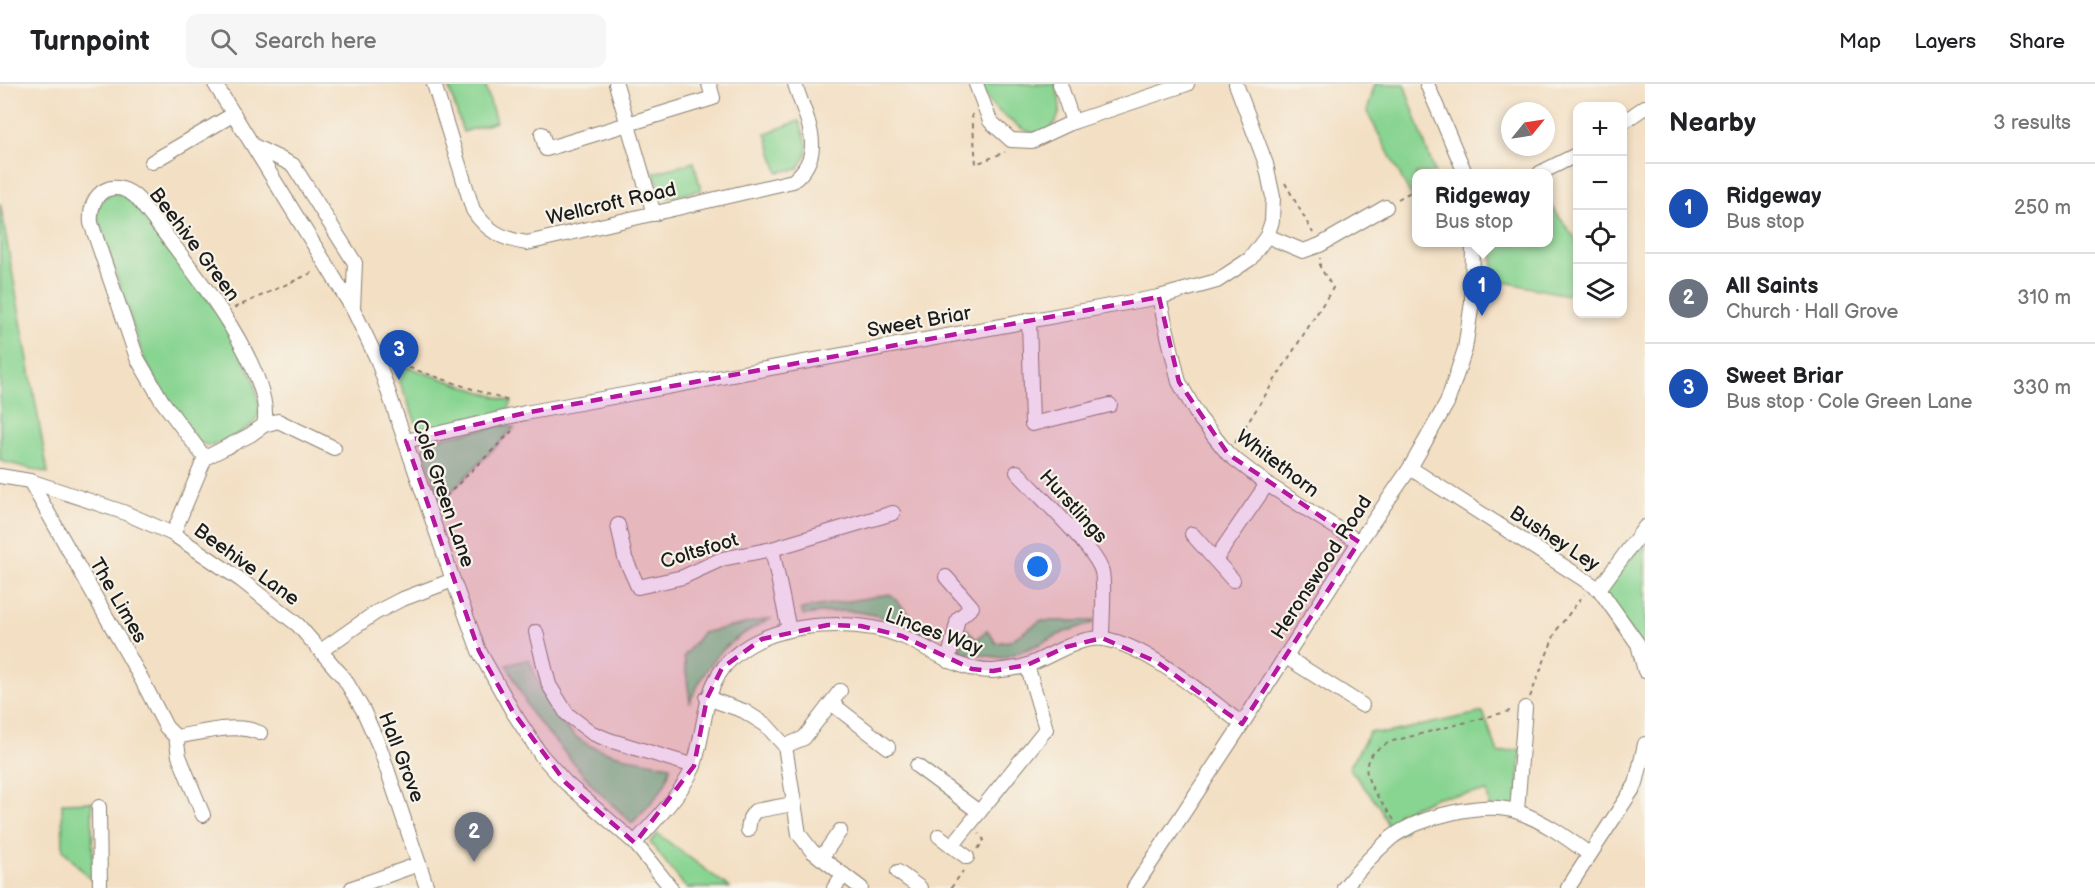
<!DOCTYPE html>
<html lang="en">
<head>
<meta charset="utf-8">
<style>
  body { margin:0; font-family:"Balsamiq Sans",sans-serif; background:#f6f6f6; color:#202124 }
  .controls { position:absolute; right:18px; top:18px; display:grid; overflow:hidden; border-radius:12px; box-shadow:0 3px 9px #0003 }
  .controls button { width:54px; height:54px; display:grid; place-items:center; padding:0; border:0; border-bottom:2px solid #e0e0e0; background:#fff; color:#202124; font:30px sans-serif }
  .compass { position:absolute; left:1501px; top:18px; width:54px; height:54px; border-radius:50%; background:#fff; box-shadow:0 3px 9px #0003; rotate:60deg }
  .you { position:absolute; left:1038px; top:483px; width:21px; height:21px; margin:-15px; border:4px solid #fff; border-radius:50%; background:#1a73e8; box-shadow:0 0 0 9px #1a73e833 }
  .badge { display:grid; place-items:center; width:39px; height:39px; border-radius:50%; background:#7c3aed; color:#fff; font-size:20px; font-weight:700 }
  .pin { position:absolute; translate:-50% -50px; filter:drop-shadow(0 2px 3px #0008) }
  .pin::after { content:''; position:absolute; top:32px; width:21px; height:18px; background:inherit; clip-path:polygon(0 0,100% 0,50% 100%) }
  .popup { position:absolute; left:1412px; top:85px; width:141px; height:78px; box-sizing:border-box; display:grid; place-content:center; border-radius:12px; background:#fff; filter:drop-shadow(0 2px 4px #0005); font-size:20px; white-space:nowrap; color:#757577 }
  .popup b { font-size:22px; color:#202124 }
  .popup::after { content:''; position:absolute; left:50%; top:100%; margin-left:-12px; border:12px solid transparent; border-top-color:#fff }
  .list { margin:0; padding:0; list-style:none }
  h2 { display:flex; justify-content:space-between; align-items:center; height:78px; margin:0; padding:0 24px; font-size:26px }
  h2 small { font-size:20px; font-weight:400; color:#757577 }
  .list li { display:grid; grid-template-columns:39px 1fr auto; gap:18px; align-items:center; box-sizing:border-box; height:90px; padding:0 24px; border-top:2px solid #e0e0e0 }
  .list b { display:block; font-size:22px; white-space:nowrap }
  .list p { margin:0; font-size:20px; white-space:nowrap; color:#757577 }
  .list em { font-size:20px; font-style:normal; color:#757577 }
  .icon { flex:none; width:33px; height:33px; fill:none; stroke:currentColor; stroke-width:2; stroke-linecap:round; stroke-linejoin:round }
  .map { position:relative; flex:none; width:1645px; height:804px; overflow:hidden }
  header { display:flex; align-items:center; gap:36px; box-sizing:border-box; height:84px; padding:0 30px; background:#fff; border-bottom:2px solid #e0e0e0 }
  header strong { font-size:28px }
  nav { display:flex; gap:33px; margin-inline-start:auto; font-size:21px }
  .search { width:420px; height:54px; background:#f6f6f6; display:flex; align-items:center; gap:15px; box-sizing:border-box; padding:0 21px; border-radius:12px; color:#757577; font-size:22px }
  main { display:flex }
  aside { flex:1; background:#fff }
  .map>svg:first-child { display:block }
  .green { fill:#88d491; stroke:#527856; stroke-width:1.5 }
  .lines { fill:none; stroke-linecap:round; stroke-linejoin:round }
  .minor-casing { stroke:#887e70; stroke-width:16 }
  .path { stroke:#887e70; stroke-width:2; stroke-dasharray:4.5 4.5; stroke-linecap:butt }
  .minor { stroke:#fff; stroke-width:14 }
  .marked { fill:#b5179e; fill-opacity:0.2; stroke:#b5179e; stroke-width:4.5; stroke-dasharray:12 8; stroke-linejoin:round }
  .labels { text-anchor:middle; stroke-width:4.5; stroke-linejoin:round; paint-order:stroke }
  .street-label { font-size:20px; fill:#1c1c1c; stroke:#f7f3e8 }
</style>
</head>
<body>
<header>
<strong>Turnpoint</strong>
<div class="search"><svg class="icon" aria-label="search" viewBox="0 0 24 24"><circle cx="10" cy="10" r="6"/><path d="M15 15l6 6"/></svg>Search here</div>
<nav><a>Map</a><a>Layers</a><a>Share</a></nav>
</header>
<main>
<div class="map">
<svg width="1645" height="804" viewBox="0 0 1645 804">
  <rect width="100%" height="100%" fill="#f7f3e8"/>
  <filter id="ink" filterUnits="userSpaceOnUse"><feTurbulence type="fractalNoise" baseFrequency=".0167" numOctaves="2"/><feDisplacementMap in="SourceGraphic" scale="12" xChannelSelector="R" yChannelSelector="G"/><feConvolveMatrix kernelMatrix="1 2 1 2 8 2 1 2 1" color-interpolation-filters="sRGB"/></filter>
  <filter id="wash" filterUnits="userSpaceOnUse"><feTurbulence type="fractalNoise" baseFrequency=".008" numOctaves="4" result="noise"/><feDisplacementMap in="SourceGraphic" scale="24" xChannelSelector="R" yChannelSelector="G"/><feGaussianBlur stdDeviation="1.35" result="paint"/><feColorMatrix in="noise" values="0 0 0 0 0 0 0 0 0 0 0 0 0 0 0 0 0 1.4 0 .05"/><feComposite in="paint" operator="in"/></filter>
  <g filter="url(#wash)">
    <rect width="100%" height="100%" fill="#f3dfc3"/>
    <!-- green -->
    <g class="green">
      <path d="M448,0H485L496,38L463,48Z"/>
      <path d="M980,0H1055C1059,14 1064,27 1054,40C1051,45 1045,49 1039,50C1025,51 997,27 989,17C985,12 983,6 980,0Z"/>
      <path d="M1375,0H1404L1435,89H1416V121L1367,28Z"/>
      <path d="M799,37C807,60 813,64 798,85L778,88L766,49Z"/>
      <path d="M694,78L701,106L668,114L663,111L654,89Z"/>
      <path d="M115,108L125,112L138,124L217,227L254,295L260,326L254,339L242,348L212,362L199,359L165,312L143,273L96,129C100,117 103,112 115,108Z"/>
      <path d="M1548,118L1577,157V198L1567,211L1494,196L1492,159L1548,158Z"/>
      <path d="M0,119L48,389L0,377Z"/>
      <path d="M392,278L512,318L508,326L502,329L425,347L418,344Z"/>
      <path d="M504,341L514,344L441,418L423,365L425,360L435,355Z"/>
      <path d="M1645,451V555L1638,560L1599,505Z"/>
      <path d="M890,510L933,555C907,540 880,530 850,527C835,526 818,530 803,531L801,525Z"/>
      <path d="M772,534C726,557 712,570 690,617L684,572L702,549Z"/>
      <path d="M1040,537H1094L1093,539L1067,547L1035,562L1003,574L961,568L960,563L967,545L976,556L987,546L996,559L1010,557Z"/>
      <path d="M529,575C541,608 559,649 593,663C618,673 644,677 670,682C668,706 647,722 632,739L595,704L531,629L507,581Z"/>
      <path d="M1483,628L1498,669L1521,665L1517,727L1490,725L1487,708L1437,713L1398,730L1405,747L1393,753L1379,722L1349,684L1370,648L1387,649Z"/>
      <path d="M92,718L93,798L63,766L62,719Z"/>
      <path d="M658,750L730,804H686L650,758Z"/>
    </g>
  </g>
  <g filter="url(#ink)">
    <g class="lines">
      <defs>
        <g id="minor">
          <path d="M215,0L327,182L353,225L377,275L453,496L479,567L513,628L541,671L566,699L635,759L671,804"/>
          <path d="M434,0L473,126C487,147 502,155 527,159L793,97C828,69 806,36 795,0"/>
          <path d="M616,0L654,130"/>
          <path d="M976,0L990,37L1011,56L1032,57L1073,38L1187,0"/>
          <path d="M1060,0L1073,38"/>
          <path d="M1427,0L1465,89"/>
          <path d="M1622,39L1645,23"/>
          <path d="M542,50L546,65L713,14L709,0"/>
          <path d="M256,63L293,81L355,179L353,225"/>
          <path d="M152,78L234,30"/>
          <path d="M1540,89L1578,70"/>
          <path d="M1267,152L1303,167L1320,161L1386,123"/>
          <path d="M1159,213L1179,298L1198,332L1228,370L1267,400L1359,458"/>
          <path d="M1029,236L1032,340L1110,321"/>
          <path d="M264,341L278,337L334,364"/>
          <path d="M406,357L525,329L1159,213L1217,197L1250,175L1267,152L1272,137L1273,113L1266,80L1236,0"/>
          <path d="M1410,384L1599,505L1638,560L1645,587"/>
          <path d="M1017,388C1035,408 1097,466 1102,488C1105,504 1102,536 1102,554"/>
          <path d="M0,392L30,397L123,428L173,450L241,496L298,541L344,594L363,626L380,664L427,804"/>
          <path d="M30,397L142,596L166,643L176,653C202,649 235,638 260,649"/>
          <path d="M618,441L625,474L638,503L683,493L722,475L772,465L893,429"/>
          <path d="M173,450L205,374L250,351L264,341C277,283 173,162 138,115C115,92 88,107 91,139L137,274L162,317L205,374"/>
          <path d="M1192,450L1233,496"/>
          <path d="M772,465L789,546"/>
          <path d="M1215,476L1267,400"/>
          <path d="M946,493L972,523L958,535L948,577"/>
          <path d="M1599,505L1645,443"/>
          <path d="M536,548L549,601L567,630L592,649L609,656L694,682"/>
          <path d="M322,566L375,529L400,516L453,496"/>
          <path d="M1286,573L1362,621"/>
          <path d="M707,614L744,627L766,641L785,662L799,750L812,767L861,804"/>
          <path d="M831,619L888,663"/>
          <path d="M176,653L179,672L203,731"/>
          <path d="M785,662L804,654L840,607"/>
          <path d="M917,682L979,728"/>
          <path d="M99,723L100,804"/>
          <path d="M1517,727L1525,624"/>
          <path d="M748,746L750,734L755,727L793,720"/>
          <path d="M939,752L952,762L1046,645L1027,581"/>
          <path d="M635,759C655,736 680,712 693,684C696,677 697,669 699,662C707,625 707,590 742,566C783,537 858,534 904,553C933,566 958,587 992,587C1003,586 1018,585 1028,581C1050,573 1080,551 1104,555C1148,562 1206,613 1242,640"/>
          <path d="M952,762L967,773"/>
          <path d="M821,774L840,747"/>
          <path d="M898,788L920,804"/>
          <path d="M352,804L419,780"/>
          <path d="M834,804L844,791"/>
          <path d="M1134,804L1242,640L1359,458L1410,384L1447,319L1465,265L1472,218L1473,158"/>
          <path d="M1344,804C1358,786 1374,769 1391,754C1418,733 1485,716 1518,728C1544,737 1567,754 1589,770"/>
          <path d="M1568,804L1636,700L1645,660"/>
        </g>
      </defs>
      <!-- minor casing -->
      <use href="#minor" class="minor-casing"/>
      <!-- path -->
      <g class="path">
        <path d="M972,30L976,80L1005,68"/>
        <path d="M1285,99L1313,149"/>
        <path d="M1398,115L1416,105"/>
        <path d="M234,224L316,187"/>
        <path d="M392,278L511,318"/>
        <path d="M1235,359L1333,204L1320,183V174"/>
        <path d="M439,419L512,347"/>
        <path d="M1530,613L1556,547L1584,510"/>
        <path d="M1394,736C1374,706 1344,677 1393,657L1510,627"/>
        <path d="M978,765L984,756L979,750"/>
        <path d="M951,804L963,787"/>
      </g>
      <!-- minor -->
      <use href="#minor" class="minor"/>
    </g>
  </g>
  <!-- marked area -->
  <path class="marked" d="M1159,213L1179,298L1228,370L1359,458L1242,640L1157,578L1102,554L1066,563L1027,581L993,587L972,585L902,552L861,542L828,541L762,555L722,584L707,614L694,682L635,759L566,699L513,628L479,567L406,357L525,329Z"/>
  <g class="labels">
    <!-- street labels -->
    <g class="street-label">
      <text transform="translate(611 119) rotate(-13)" y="7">Wellcroft Road</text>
      <text transform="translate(195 160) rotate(53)" y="7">Beehive Green</text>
      <text transform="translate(919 237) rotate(-10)" y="7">Sweet Briar</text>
      <text transform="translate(1278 379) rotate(37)" y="7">Whitethorn</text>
      <text transform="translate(444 409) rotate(71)" y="7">Cole Green Lane</text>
      <text transform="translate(1074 422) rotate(48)" y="7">Hurstlings</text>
      <text transform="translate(1555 454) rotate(33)" y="7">Bushey Ley</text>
      <text transform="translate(699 466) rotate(-17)" y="7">Coltsfoot</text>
      <text transform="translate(247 480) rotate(36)" y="7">Beehive Lane</text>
      <text transform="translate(1321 483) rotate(-57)" y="7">Heronswood Road</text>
      <text transform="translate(119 516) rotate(60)" y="7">The Limes</text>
      <text transform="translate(934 547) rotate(20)" y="7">Linces Way</text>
      <text transform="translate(402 673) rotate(69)" y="7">Hall Grove</text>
    </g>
  </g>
</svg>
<div class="controls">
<button>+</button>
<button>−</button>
<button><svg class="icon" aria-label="locate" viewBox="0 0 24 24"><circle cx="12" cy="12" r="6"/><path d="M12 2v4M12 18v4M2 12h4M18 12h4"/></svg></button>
<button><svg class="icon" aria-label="layers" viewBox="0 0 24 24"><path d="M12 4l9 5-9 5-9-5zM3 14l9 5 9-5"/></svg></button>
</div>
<svg class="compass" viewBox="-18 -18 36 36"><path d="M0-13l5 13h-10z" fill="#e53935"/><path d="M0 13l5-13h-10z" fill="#757577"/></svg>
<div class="you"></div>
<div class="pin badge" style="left:1482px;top:232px;background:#1a4fb4">1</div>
<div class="popup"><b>Ridgeway</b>Bus stop</div>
<div class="pin badge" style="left:474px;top:778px;background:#6b7280">2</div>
<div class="pin badge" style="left:399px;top:296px;background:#1a4fb4">3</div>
</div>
<aside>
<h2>Nearby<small>3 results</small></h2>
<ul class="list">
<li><span class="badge" style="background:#1a4fb4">1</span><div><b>Ridgeway</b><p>Bus stop</p></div><em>250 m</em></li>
<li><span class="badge" style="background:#6b7280">2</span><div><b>All Saints</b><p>Church · Hall Grove</p></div><em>310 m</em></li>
<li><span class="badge" style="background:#1a4fb4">3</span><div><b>Sweet Briar</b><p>Bus stop · Cole Green Lane</p></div><em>330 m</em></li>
</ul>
</aside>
</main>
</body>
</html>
